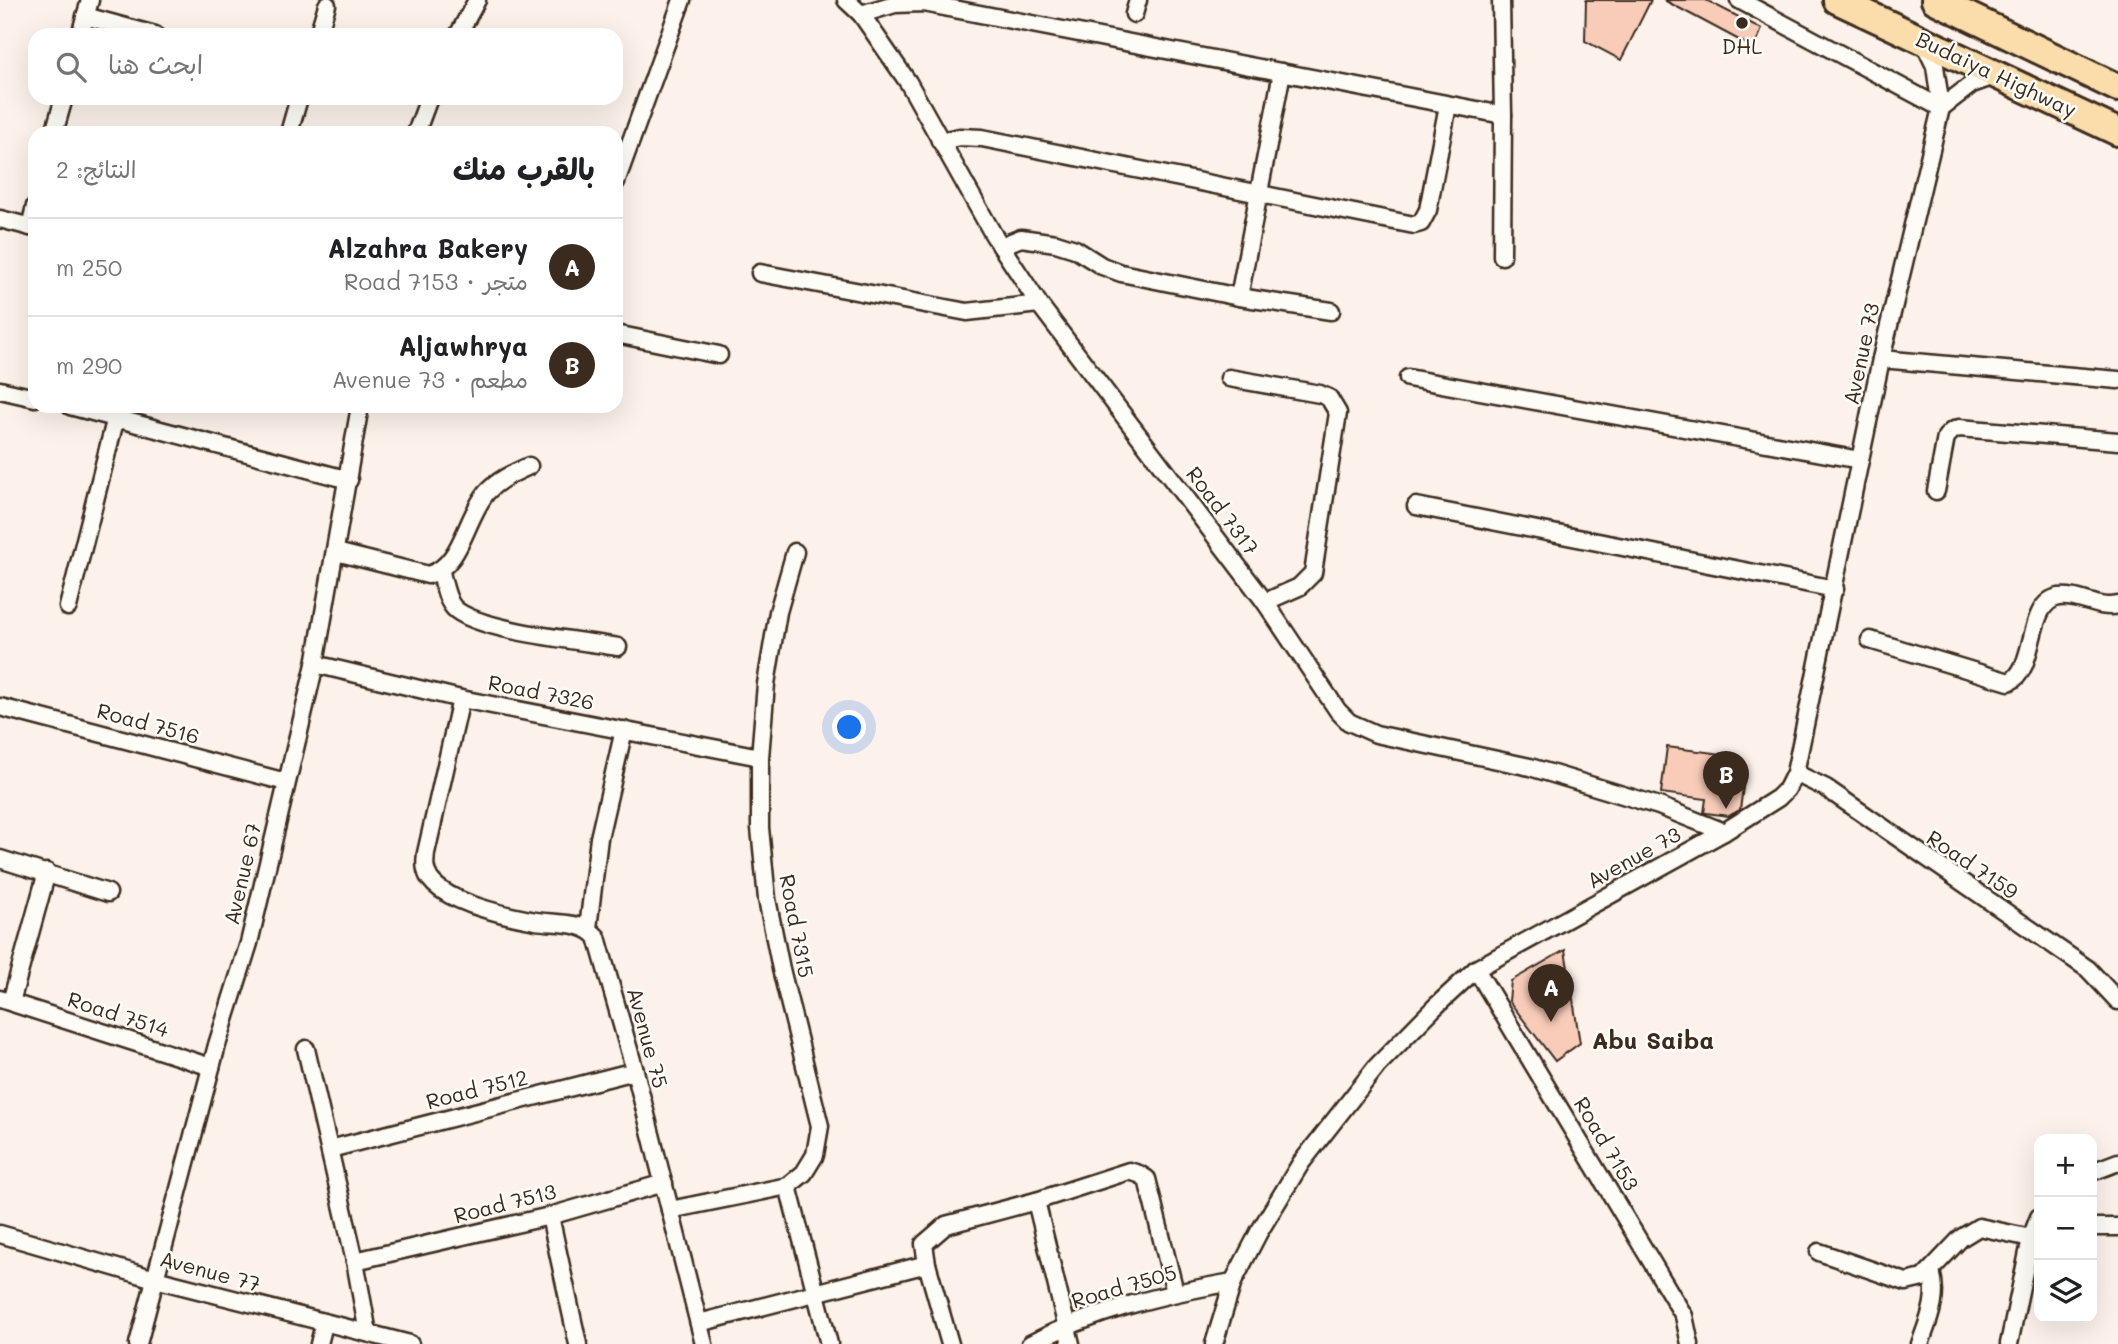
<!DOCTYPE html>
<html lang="ar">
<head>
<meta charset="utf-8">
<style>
  body { margin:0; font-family:Mali,"Playpen Sans Arabic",sans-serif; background:#f2f2f2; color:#202124; direction:rtl }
  .controls { position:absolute; right:21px; bottom:21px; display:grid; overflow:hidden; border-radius:14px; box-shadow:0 7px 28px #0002 }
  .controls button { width:63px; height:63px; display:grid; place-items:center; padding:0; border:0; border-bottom:2px solid #e0e0e0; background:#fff; color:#202124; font:35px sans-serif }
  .you { position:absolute; left:850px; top:728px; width:24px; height:24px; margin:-18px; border:5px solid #fff; border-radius:50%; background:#1a73e8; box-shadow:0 0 0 10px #1a73e833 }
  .badge { display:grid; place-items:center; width:46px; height:46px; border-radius:50%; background:#3b2a1e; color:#fff; font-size:23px; font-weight:700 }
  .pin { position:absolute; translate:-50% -58px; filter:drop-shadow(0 2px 4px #0008) }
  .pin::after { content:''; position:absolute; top:37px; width:24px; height:21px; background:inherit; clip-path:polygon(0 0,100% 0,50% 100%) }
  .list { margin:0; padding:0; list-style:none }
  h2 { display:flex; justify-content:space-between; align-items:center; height:91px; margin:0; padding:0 28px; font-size:30px }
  h2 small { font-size:23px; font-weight:400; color:#757577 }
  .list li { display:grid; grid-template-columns:46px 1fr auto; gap:21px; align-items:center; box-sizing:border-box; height:98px; padding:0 28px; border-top:2px solid #e0e0e0 }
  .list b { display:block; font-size:26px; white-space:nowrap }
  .list p { margin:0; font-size:23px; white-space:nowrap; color:#757577 }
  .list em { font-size:23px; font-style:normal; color:#757577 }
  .icon { flex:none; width:38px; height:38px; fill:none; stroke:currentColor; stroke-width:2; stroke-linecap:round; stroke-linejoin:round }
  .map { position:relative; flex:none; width:2118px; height:1344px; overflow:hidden; direction:ltr }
  .search { position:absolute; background:#fff; box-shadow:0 7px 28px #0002; left:28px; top:28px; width:595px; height:77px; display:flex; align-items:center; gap:18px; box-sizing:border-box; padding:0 24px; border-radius:21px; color:#757577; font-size:26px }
  .panel { position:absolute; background:#fff; box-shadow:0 7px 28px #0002; left:28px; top:126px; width:595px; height:287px; border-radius:21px; direction:rtl }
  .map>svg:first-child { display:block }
  .building { fill:#f8ccb9; stroke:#3b2a1e; stroke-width:2 }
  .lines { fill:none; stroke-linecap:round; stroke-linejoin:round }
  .street-casing { stroke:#3b2a1e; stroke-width:21 }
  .primary-casing { stroke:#3b2a1e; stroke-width:32 }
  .street { stroke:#fdfcf7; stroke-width:16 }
  .primary { stroke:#fbddab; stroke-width:26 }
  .poi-dot { fill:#3b2a1e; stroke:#fdfcf7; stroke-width:2.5 }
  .labels { text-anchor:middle; stroke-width:5; stroke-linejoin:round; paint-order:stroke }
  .poi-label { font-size:21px; fill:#3b2a1e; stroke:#fdfcf7 }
  .street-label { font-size:21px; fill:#3b2a1e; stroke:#fdfcf7 }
  .quarter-label { font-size:24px; font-weight:bold; fill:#3b2a1e; stroke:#fdfcf7 }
</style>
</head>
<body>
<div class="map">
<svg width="2118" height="1344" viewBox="0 0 2118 1344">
  <rect width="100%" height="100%" fill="#fcf2eb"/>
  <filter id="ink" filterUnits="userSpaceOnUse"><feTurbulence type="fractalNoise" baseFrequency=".0143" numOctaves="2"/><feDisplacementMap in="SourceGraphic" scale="14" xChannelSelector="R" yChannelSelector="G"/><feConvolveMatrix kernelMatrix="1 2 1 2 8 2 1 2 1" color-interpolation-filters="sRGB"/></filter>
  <g filter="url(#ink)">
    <!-- building -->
    <g class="building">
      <path d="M1586,0H1651L1621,60L1585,41Z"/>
      <path d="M1664,0H1706L1762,29L1754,48Z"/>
      <path d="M1667,747L1738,756L1737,771L1745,772L1740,810L1729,816L1706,813H1704L1706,799L1661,793Z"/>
      <path d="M1565,950L1580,1043L1555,1061L1509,1001L1511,981Z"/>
    </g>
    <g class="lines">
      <defs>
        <g id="street">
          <path d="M846,0L861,14L908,82L993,234L1039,304L1265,602L1338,711L1349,722L1376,734L1530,767L1659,806L1724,832"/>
          <path d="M1501,0L1503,115L1502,256"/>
          <path d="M1739,0L1941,108"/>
          <path d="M861,14L895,4L923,3L1503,115"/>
          <path d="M1134,14L1138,0"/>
          <path d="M85,16L155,35"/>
          <path d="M80,35L90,0"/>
          <path d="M318,35L327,5"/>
          <path d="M458,35L477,0"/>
          <path d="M1941,108L1972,84L1997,75"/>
          <path d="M54,133L64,98"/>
          <path d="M289,133L299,98"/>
          <path d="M416,133L429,98"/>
          <path d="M940,141L960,137L982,138L1414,225L1421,223L1428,210L1448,105"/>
          <path d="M616,182L682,0"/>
          <path d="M0,219L35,228"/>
          <path d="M30,227L35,206"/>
          <path d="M1001,246L1021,238L1056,243L1075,249L1102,266L1121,273L1239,297L1331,311"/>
          <path d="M760,273L967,312L1039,304"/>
          <path d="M1239,297L1282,72"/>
          <path d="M616,334L719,355"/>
          <path d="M1881,359L2118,380"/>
          <path d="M1229,378L1320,394L1329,398L1338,413L1313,573L1299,587L1265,602"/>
          <path d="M1408,378L1860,460"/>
          <path d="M0,390L35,398"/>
          <path d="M70,406L349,480"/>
          <path d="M1936,491L1946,437L1952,431L1959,428L2118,441"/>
          <path d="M1416,506L1835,589"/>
          <path d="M336,552L428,575C462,566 465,518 487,492C499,479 514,473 529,466"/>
          <path d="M441,572C444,584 446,599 454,608C477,631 583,641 618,647"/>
          <path d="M68,607L116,417"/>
          <path d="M1870,640L2009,682C2038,669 2025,603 2059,597C2079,594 2098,610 2118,605"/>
          <path d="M315,664L461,699L760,757"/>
          <path d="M461,699L426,853C425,862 424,870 430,879C447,903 508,916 536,921C555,924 584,921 597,937L635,1071L704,1344"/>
          <path d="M0,707L286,782"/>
          <path d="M1795,773L1826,788L2088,969L2118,1001"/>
          <path d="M0,859L108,893"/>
          <path d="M588,928L599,838L624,730"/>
          <path d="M1476,969L1684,1316L1690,1344"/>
          <path d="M0,999L211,1067"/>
          <path d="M11,1002L47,872"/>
          <path d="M306,1049L355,1261L368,1333"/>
          <path d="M330,1149L635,1071"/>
          <path d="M2092,1172L2118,1162"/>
          <path d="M788,1186L829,1344"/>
          <path d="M1036,1201L1071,1344"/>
          <path d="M670,1210L788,1186L804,1173L815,1155L820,1126L781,969L767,899L760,828V757L766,684L778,612L795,552"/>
          <path d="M550,1216L578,1344"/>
          <path d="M2092,1227H2118"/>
          <path d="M0,1234L155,1279L410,1344"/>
          <path d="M1819,1252L1906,1282L1923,1278L1961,1238L1979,1227L2031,1238"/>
          <path d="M355,1261L550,1216L664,1183"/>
          <path d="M927,1264L950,1344"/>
          <path d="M699,1323L927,1264L924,1244L946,1225L1036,1201L1129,1171L1139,1174L1147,1179L1175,1292"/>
          <path d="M138,1344L217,1045L249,943L268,863L315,664L360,406"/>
          <path d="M319,1344L324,1324"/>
          <path d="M1030,1344C1093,1311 1163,1294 1233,1282"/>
          <path d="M1214,1344L1233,1282L1259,1232L1301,1163L1377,1066L1435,1007L1476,969L1724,832L1778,798L1787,789L1795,773L1881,359L1941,108L1935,66L1923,41"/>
          <path d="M1920,1344C1929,1319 1939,1298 1931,1271"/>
          <path d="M2009,1344L2031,1238L2039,1217"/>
        </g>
        <g id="primary">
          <path d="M1837,0L2118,132"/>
          <path d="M1935,0L2118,88"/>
        </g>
      </defs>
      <!-- street casing -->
      <use href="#street" class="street-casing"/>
      <!-- primary casing -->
      <use href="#primary" class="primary-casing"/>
      <!-- street -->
      <use href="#street" class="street"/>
      <!-- primary -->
      <use href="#primary" class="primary"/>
    </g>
  </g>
  <!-- markers -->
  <circle class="poi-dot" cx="1742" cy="23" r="7"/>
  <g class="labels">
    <!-- poi labels -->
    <g class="poi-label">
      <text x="1742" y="54">DHL</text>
    </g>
    <!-- street labels -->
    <g class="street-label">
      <text transform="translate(1996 75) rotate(25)" y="7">Budaiya Highway</text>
      <text transform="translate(1862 354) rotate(-78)" y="7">Avenue 73</text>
      <text transform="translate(1222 511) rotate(53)" y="7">Road 7317</text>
      <text transform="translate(541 693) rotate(11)" y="7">Road 7326</text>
      <text transform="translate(148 724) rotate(15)" y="7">Road 7516</text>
      <text transform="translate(1634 858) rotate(-29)" y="7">Avenue 73</text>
      <text transform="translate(1972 865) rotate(34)" y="7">Road 7159</text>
      <text transform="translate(243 874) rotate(-77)" y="7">Avenue 67</text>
      <text transform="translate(796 926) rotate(79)" y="7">Road 7315</text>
      <text transform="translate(118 1015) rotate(18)" y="7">Road 7514</text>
      <text transform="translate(647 1038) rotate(75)" y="7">Avenue 75</text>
      <text transform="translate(477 1090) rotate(-14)" y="7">Road 7512</text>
      <text transform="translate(1606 1144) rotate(59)" y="7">Road 7153</text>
      <text transform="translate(505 1204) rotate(-14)" y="7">Road 7513</text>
      <text transform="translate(210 1272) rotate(15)" y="7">Avenue 77</text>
      <text transform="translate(1124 1287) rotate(-16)" y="7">Road 7505</text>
    </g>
    <!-- quarter labels -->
    <g class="quarter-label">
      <text x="1653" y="1049">Abu Saiba</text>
    </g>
  </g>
</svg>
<div class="controls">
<button>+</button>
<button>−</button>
<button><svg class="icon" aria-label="layers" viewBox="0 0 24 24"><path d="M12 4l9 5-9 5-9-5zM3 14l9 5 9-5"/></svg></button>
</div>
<div class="you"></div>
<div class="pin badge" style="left:1551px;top:1022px">A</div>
<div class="pin badge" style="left:1726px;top:809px">B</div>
<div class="search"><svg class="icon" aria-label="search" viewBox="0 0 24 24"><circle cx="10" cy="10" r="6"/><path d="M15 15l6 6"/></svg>ابحث هنا</div>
<section class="panel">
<h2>بالقرب منك<small>النتائج: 2</small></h2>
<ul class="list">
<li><span class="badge">A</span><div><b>Alzahra Bakery</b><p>متجر · Road 7153</p></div><em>250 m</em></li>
<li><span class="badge">B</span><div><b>Aljawhrya</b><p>مطعم · Avenue 73</p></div><em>290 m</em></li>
</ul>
</section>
</div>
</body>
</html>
